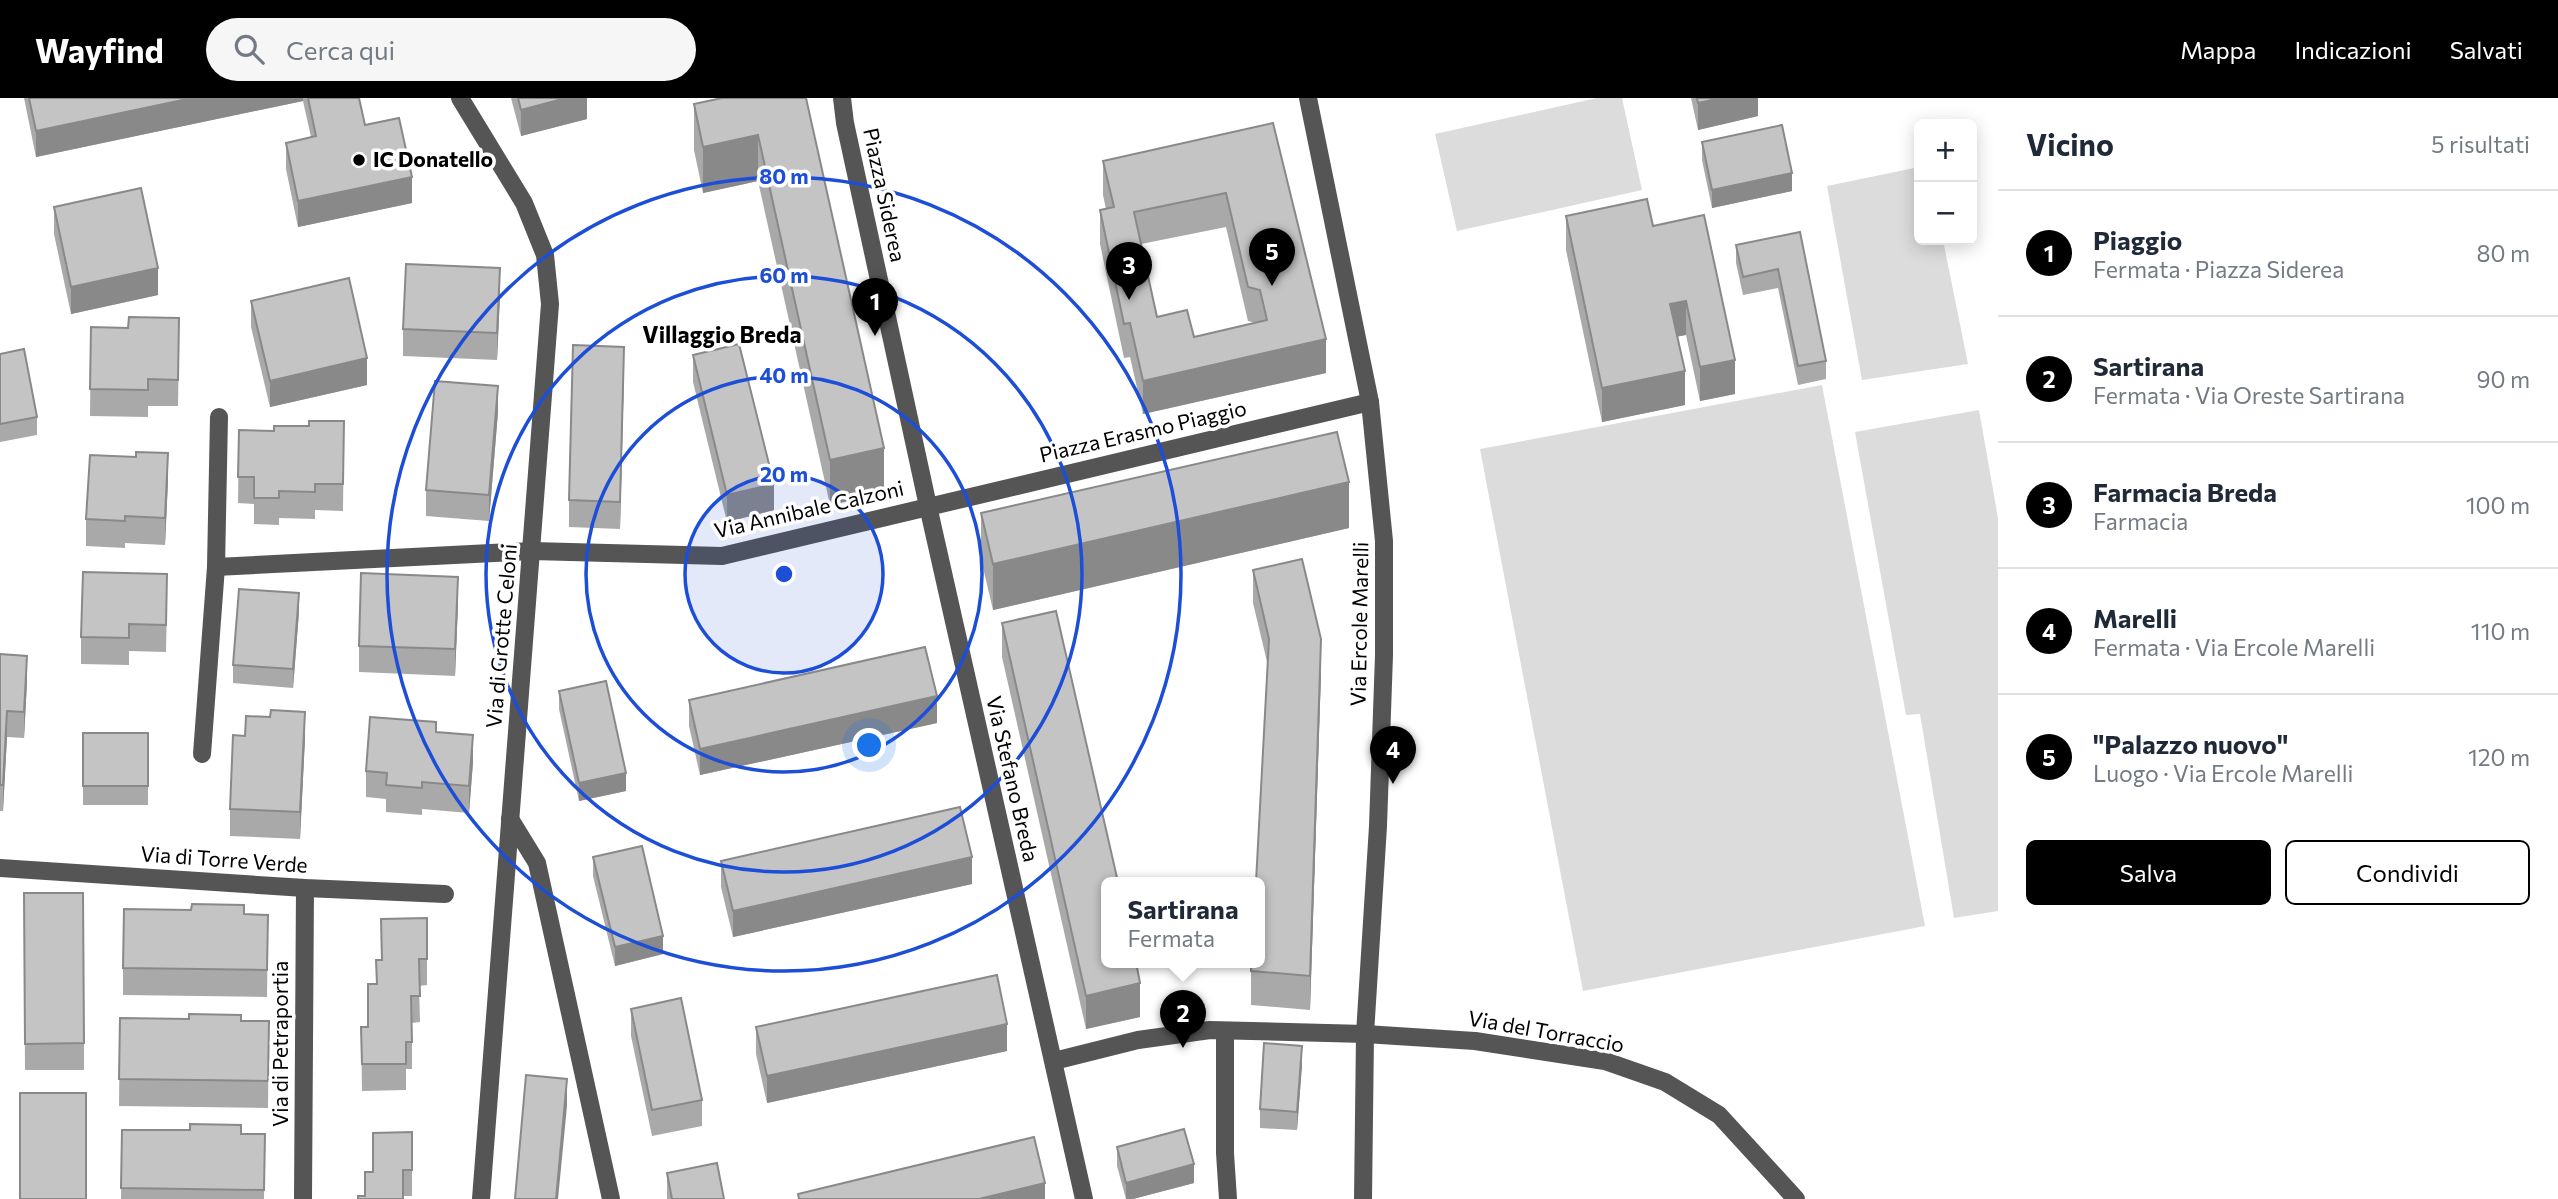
<!DOCTYPE html>
<html lang="it">
<head>
<meta charset="utf-8">
<style>
  body { margin:0; font-family:Commissioner,sans-serif; background:#f6f6f7; color:#1f2937 }
  .controls { position:absolute; right:21px; top:21px; display:grid; overflow:hidden; border-radius:10px; box-shadow:0 4px 18px #0003 }
  .controls button { width:63px; height:63px; display:grid; place-items:center; padding:0; border:0; border-bottom:2px solid #e0e1e3; background:#fff; color:#1f2937; font:35px sans-serif }
  .you { position:absolute; left:870px; top:648px; width:24px; height:24px; margin:-18px; border:5px solid #fff; border-radius:50%; background:#1a73e8; box-shadow:0 0 0 10px #1a73e833 }
  .badge { display:grid; place-items:center; width:46px; height:46px; border-radius:50%; background:#000; color:#fff; font-size:23px; font-weight:700 }
  .pin { position:absolute; translate:-50% -58px; filter:drop-shadow(0 2px 4px #0008) }
  .pin::after { content:''; position:absolute; top:37px; width:24px; height:21px; background:inherit; clip-path:polygon(0 0,100% 0,50% 100%) }
  .popup { position:absolute; left:1101px; top:779px; width:164px; height:91px; box-sizing:border-box; display:grid; place-content:center; border-radius:10px; background:#fff; filter:drop-shadow(0 2px 5px #0005); font-size:23px; white-space:nowrap; color:#747a83 }
  .popup b { font-size:26px; color:#1f2937 }
  .popup::after { content:''; position:absolute; left:50%; top:100%; margin-left:-14px; border:14px solid transparent; border-top-color:#fff }
  .list { margin:0; padding:0; list-style:none }
  h2 { display:flex; justify-content:space-between; align-items:center; height:91px; margin:0; padding:0 28px; font-size:30px }
  h2 small { font-size:23px; font-weight:400; color:#747a83 }
  .list li { display:grid; grid-template-columns:46px 1fr auto; gap:21px; align-items:center; box-sizing:border-box; height:126px; padding:0 28px; border-top:2px solid #e0e1e3 }
  .list b { display:block; font-size:26px; white-space:nowrap }
  .list p { margin:0; font-size:23px; white-space:nowrap; color:#747a83 }
  .list em { font-size:23px; font-style:normal; color:#747a83 }
  .actions { display:flex; gap:14px; padding:21px 28px }
  .actions a { flex:1; padding:16px 0; border:2px solid #000; border-radius:10px; text-align:center; font-size:24px; color:#000 }
  .actions .main { background:#000; color:#fff }
  .icon { flex:none; width:38px; height:38px; fill:none; stroke:currentColor; stroke-width:2; stroke-linecap:round; stroke-linejoin:round }
  .map { position:relative; flex:none; width:1998px; height:1101px; overflow:hidden }
  header { display:flex; align-items:center; gap:42px; box-sizing:border-box; height:98px; padding:0 35px; background:#000; color:#fff }
  header strong { font-size:33px }
  nav { display:flex; gap:38px; margin-inline-start:auto; font-size:24px }
  .search { width:490px; height:63px; background:#f6f6f7; display:flex; align-items:center; gap:18px; box-sizing:border-box; padding:0 24px; border-radius:38px; color:#747a83; font-size:26px }
  main { display:flex }
  aside { flex:1; background:#fff }
  .map>svg:first-child { display:block }
  .green { fill:#dcdcdc }
  .lines { fill:none; stroke-linecap:round; stroke-linejoin:round }
  .minor { stroke:#555; stroke-width:18 }
  .wall { fill:#a9a9a9; fill-rule:evenodd }
  .shaded-wall { fill:#898989 }
  .building { fill:#c4c4c4; stroke:#898989; stroke-width:2; fill-rule:evenodd }
  .ring { fill:none; stroke:#1d4ed8; stroke-width:3.5 }
  .poi-dot { fill:#000; stroke:#fff; stroke-width:2.5 }
  .labels { text-anchor:middle; stroke-width:7; stroke-linejoin:round; paint-order:stroke }
  .poi-label { font-size:21px; font-weight:bold; fill:#000; stroke:#fff; text-anchor:start }
  .street-label { font-size:21px; fill:#000; stroke:#fff }
  .neighbourhood-label { font-size:23px; font-weight:bold; fill:#000; stroke:#fff }
  .centre { fill:#1d4ed8; stroke:#fff; stroke-width:3.5 }
  .ring-label { font-size:21px; text-anchor:middle; font-weight:bold; fill:#1d4ed8; stroke:#fff; stroke-width:7; stroke-linejoin:round; paint-order:stroke }
</style>
</head>
<body>
<header>
<strong>Wayfind</strong>
<div class="search"><svg class="icon" aria-label="search" viewBox="0 0 24 24"><circle cx="10" cy="10" r="6"/><path d="M15 15l6 6"/></svg>Cerca qui</div>
<nav><a>Mappa</a><a>Indicazioni</a><a>Salvati</a></nav>
</header>
<main>
<div class="map">
<svg width="1998" height="1101" viewBox="0 0 1998 1101">
  <rect width="100%" height="100%" fill="#fff"/>
  <!-- green -->
  <g class="green">
    <path d="M1597,0H1622L1642,92L1457,133L1435,36Z"/>
    <path d="M1919,69V142H1943L1968,266L1862,282L1827,88Z"/>
    <path d="M1822,287L1925,828L1583,893L1480,351Z"/>
    <path d="M1979,312L1998,420V813L1954,820L1920,616L1906,617L1855,334Z"/>
  </g>
  <g class="lines">
    <!-- minor -->
    <g class="minor">
      <path d="M460,0L524,105L545,157L550,206L481,1101"/>
      <path d="M842,0L845,25L928,408L1084,1101"/>
      <path d="M1308,0L1370,304L1384,443V557L1378,728L1365,936L1363,1101"/>
      <path d="M219,319L216,469L532,453L722,458L1370,304"/>
      <path d="M202,656L216,469"/>
      <path d="M510,721L537,765L611,1101"/>
      <path d="M0,770L305,790L445,796"/>
      <path d="M1225,933V1055L1228,1101"/>
      <path d="M1054,963L1138,942L1210,932L1365,936L1475,943L1605,963L1665,984L1719,1017L1796,1101"/>
      <path d="M303,1101L305,790"/>
    </g>
  </g>
  <!-- wall -->
  <g class="wall">
    <path d="M24,0H359L365,27L412,105L298,129L286,71V45L311,39L303,3L36,59Z"/>
    <path d="M511,0H587V21L521,38Z"/>
    <path d="M806,0L884,395L830,407L758,83L703,95L694,52V6Z"/>
    <path d="M1691,0H1758V18L1698,32Z"/>
    <path d="M1273,25L1326,275L1143,316L1130,259L1124,260L1100,146V112L1106,111L1103,97V63ZM1226,129L1248,223L1256,225L1194,239L1157,219L1141,146Z"/>
    <path d="M1702,44L1792,93L1712,110L1702,62Z"/>
    <path d="M54,109L158,197L71,216L54,136Z"/>
    <path d="M1566,118L1653,128L1735,296L1700,303L1686,237L1677,238L1685,307L1602,324L1566,152Z"/>
    <path d="M1800,134L1826,263V281L1798,287L1778,190L1743,197L1736,165V147Z"/>
    <path d="M500,197L497,262L403,258V231Z"/>
    <path d="M251,203L367,287L270,309L251,229Z"/>
    <path d="M91,229L179,246L178,308H148V319L90,318Z"/>
    <path d="M0,256L37,319V337L0,344Z"/>
    <path d="M693,257L774,412L727,424L693,284Z"/>
    <path d="M624,275L620,431L569,429V402Z"/>
    <path d="M498,314L489,423L426,418V392Z"/>
    <path d="M344,323L343,413L315,412V421L279,420V427L254,426V406L238,405L239,332L274,333Z"/>
    <path d="M168,382L165,447L125,445V450L86,448V421Z"/>
    <path d="M981,415L1349,430L993,512L981,461Z"/>
    <path d="M1253,472L1321,575L1310,912L1251,907V873L1268,568L1253,505Z"/>
    <path d="M167,503L166,554L129,553V567L81,566V539Z"/>
    <path d="M458,505L455,578L359,574V548Z"/>
    <path d="M299,514L293,590L233,585V567Z"/>
    <path d="M1002,525L1140,919L1086,931L1002,559Z"/>
    <path d="M0,556L27,584L24,640L7,639L3,713H0Z"/>
    <path d="M559,593L626,693L579,703L559,611Z"/>
    <path d="M689,602L937,625L700,677L689,628Z"/>
    <path d="M436,634L473,664L469,715L422,711V717L386,714V701L366,699V673Z"/>
    <rect x="83" y="635" width="65" height="72"/>
    <path d="M305,640L300,741L230,738V711Z"/>
    <path d="M593,759L663,856L615,868L593,778Z"/>
    <path d="M721,763L972,786L733,839L721,789Z"/>
    <path d="M24,795L84,945V972H25Z"/>
    <path d="M244,816L268,817L267,899L123,897V870Z"/>
    <path d="M427,820V887L419,888L420,924L412,925V971H406V992L362,993L361,929H368L381,862Z"/>
    <path d="M631,911L702,1002V1028L652,1038L631,938Z"/>
    <path d="M120,920L269,923L268,1010L119,1008Z"/>
    <path d="M756,929L1007,953L767,1005L756,956Z"/>
    <path d="M1302,967L1297,1032L1260,1030V1011Z"/>
    <path d="M122,1032L265,1036L264,1101H121Z"/>
    <path d="M412,1034V1098H365L373,1074Z"/>
    <path d="M1117,1049L1194,1085L1133,1101H1126L1117,1068Z"/>
    <path d="M667,1075L724,1101H667Z"/>
  </g>
  <!-- shaded-wall -->
  <g class="shaded-wall">
    <path d="M192,0H303V3L36,59V33Z"/>
    <path d="M566,0H587V21L521,38V12Z"/>
    <path d="M1721,0H1758V18L1698,32V5Z"/>
    <path d="M758,37V83L703,95V49Z"/>
    <path d="M1792,75V93L1712,110V92Z"/>
    <path d="M412,79V105L298,129V103Z"/>
    <path d="M158,170V197L71,216V189Z"/>
    <path d="M500,170V197L497,262V235Z"/>
    <path d="M1686,203V237L1670,240V206Z"/>
    <path d="M1326,241V275L1143,316V283Z"/>
    <path d="M624,249V275L620,431V404Z"/>
    <path d="M367,260V287L270,309V283Z"/>
    <path d="M1735,262V296L1700,303V269Z"/>
    <path d="M1685,273V307L1602,324V290Z"/>
    <path d="M498,288V314L489,423V397Z"/>
    <path d="M884,350V395L830,407V362Z"/>
    <path d="M168,355V382L165,447V420Z"/>
    <path d="M1349,384V430L993,512V466Z"/>
    <path d="M774,386V412L727,424V397Z"/>
    <path d="M458,479V505L455,578V551Z"/>
    <path d="M299,495V514L293,590V571Z"/>
    <path d="M1321,541V575L1310,912V878Z"/>
    <path d="M27,558V584L24,640V614Z"/>
    <path d="M937,598V625L700,677V651Z"/>
    <path d="M7,613V639L3,713V687Z"/>
    <path d="M305,614V640L300,741V714Z"/>
    <path d="M473,637V664L469,715V688Z"/>
    <path d="M626,675V693L579,703V685Z"/>
    <path d="M972,759V786L733,839V813Z"/>
    <path d="M663,838V856L615,868V849Z"/>
    <path d="M1140,885V919L1086,931V898Z"/>
    <path d="M1007,926V953L767,1005V978Z"/>
    <path d="M1302,948V967L1297,1032V1014Z"/>
    <path d="M567,981V1008L558,1101H556Z"/>
    <path d="M1194,1066V1085L1133,1101H1126V1085Z"/>
    <path d="M1045,1085V1101H979Z"/>
  </g>
  <!-- building -->
  <g class="building">
    <path d="M29,0H192L36,33Z"/>
    <path d="M308,0H359L365,27L399,20L412,79L298,103L286,45L316,38Z"/>
    <path d="M518,0H566L521,12Z"/>
    <path d="M722,0H806L884,350L830,362L758,37L703,49L694,6Z"/>
    <path d="M1697,0H1721L1698,5Z"/>
    <path d="M1273,25L1326,241L1143,283L1130,225L1124,226L1100,112L1114,109L1103,63ZM1226,95L1248,189L1260,192L1267,222L1194,239L1187,212L1157,219L1134,114Z"/>
    <path d="M1782,27L1792,75L1712,92L1702,44Z"/>
    <path d="M141,90L158,170L71,189L54,109Z"/>
    <path d="M1647,101L1653,128L1704,117L1735,262L1700,269L1686,203L1670,206L1685,273L1602,290L1566,118Z"/>
    <path d="M1800,134L1826,263L1798,268L1778,171L1743,179L1736,147Z"/>
    <path d="M406,166L500,170L497,235L403,231Z"/>
    <path d="M349,180L367,260L270,283L251,203Z"/>
    <path d="M129,219L179,220L178,282L148,281V292L90,291L91,229L128,230Z"/>
    <path d="M739,246L774,386L727,397L693,257Z"/>
    <path d="M573,247L624,249L620,404L569,402Z"/>
    <path d="M24,251L37,319L0,326V256Z"/>
    <path d="M435,283L498,288L489,397L426,392Z"/>
    <path d="M309,323H344L343,386H315V394L279,393V400H254V379H238L239,332L274,333V328H309Z"/>
    <path d="M1337,334L1349,384L993,466L981,415Z"/>
    <path d="M136,354L168,355L165,420L125,418V423L86,421L90,357L136,359Z"/>
    <path d="M1302,461L1321,541L1310,878L1251,873V864H1260V784H1256L1269,541L1253,472Z"/>
    <path d="M83,474L167,476L166,527L129,526V540L81,539Z"/>
    <path d="M361,475L458,479L455,551L359,548Z"/>
    <path d="M239,491L299,495L293,571L233,567Z"/>
    <path d="M1056,513L1118,784H1106V864H1136L1140,885L1086,898L1002,525Z"/>
    <path d="M925,549L937,598L700,651L689,602Z"/>
    <path d="M0,556L27,558L24,614L7,613L3,687H0Z"/>
    <path d="M606,583L626,675L579,685L559,593Z"/>
    <path d="M271,612L305,614L300,714L230,711L233,637L245,638L246,618L270,619Z"/>
    <path d="M370,619L436,624V634L473,637L469,688L422,684V690L386,687L387,675L366,673Z"/>
    <rect x="83" y="635" width="65" height="53"/>
    <path d="M960,709L972,759L733,813L721,763Z"/>
    <path d="M642,748L663,838L615,849L593,759Z"/>
    <path d="M24,795H83L84,945L25,946Z"/>
    <path d="M192,806L244,807V816L268,817L267,872L123,870L124,811L191,812Z"/>
    <path d="M427,820V861H419L420,898H411L412,944H406V966H362L361,929H368V886H377L376,862H382L381,821Z"/>
    <path d="M997,877L1007,926L767,978L756,929Z"/>
    <path d="M681,900L702,1002L652,1012L631,911Z"/>
    <path d="M189,916L241,917V923H269L268,983L119,981L120,920L189,921Z"/>
    <path d="M1264,945L1302,948L1297,1014L1260,1011Z"/>
    <path d="M526,977L567,981L556,1101H515Z"/>
    <rect x="20" y="995" width="66" height="106"/>
    <path d="M190,1026L241,1027V1036H265L264,1092L121,1090L122,1032H190Z"/>
    <path d="M1184,1031L1194,1066L1126,1085L1117,1049Z"/>
    <path d="M412,1034V1072H403V1101H358V1098H365V1074H373V1035Z"/>
    <path d="M1034,1039L1045,1085L979,1101H799L798,1096Z"/>
    <path d="M717,1065L724,1101H672L667,1075Z"/>
  </g>
  <!-- distance rings -->
  <circle cx="784" cy="476" r="99" fill="#1d4ed8" fill-opacity=".12"/>
  <g class="ring">
    <circle cx="784" cy="476" r="99"/>
    <circle cx="784" cy="476" r="198"/>
    <circle cx="784" cy="476" r="298"/>
    <circle cx="784" cy="476" r="397"/>
  </g>
  <!-- markers -->
  <circle class="poi-dot" cx="359" cy="62" r="7"/>
  <g class="labels">
    <!-- poi labels -->
    <g class="poi-label">
      <text x="373" y="69">IC Donatello</text>
    </g>
    <!-- street labels -->
    <g class="street-label">
      <text transform="translate(884 97) rotate(78)" y="7">Piazza Siderea</text>
      <text transform="translate(1143 334) rotate(-13)" y="7">Piazza Erasmo Piaggio</text>
      <text transform="translate(809 412) rotate(-13)" y="7">Via Annibale Calzoni</text>
      <text transform="translate(1360 526) rotate(-89)" y="7">Via Ercole Marelli</text>
      <text transform="translate(502 538) rotate(-85)" y="7">Via di Grotte Celoni</text>
      <text transform="translate(1012 681) rotate(77)" y="7">Via Stefano Breda</text>
      <text transform="translate(224 762) rotate(4)" y="7">Via di Torre Verde</text>
      <text transform="translate(1546 934) rotate(10)" y="7">Via del Torraccio</text>
      <text transform="translate(281 946) rotate(-90)" y="7">Via di Petraportia</text>
    </g>
    <!-- neighbourhood labels -->
    <g class="neighbourhood-label">
      <text x="722" y="245">Villaggio Breda</text>
    </g>
  </g>
  <circle cx="784" cy="476" r="10" class="centre"/>
  <g class="ring-label">
    <text x="784" y="86">80 m</text>
    <text x="784" y="185">60 m</text>
    <text x="784" y="285">40 m</text>
    <text x="784" y="384">20 m</text>
  </g>
</svg>
<div class="controls">
<button>+</button>
<button>−</button>
</div>
<div class="you"></div>
<div class="pin badge" style="left:875px;top:238px">1</div>
<div class="pin badge" style="left:1183px;top:950px">2</div>
<div class="popup"><b>Sartirana</b>Fermata</div>
<div class="pin badge" style="left:1129px;top:202px">3</div>
<div class="pin badge" style="left:1393px;top:686px">4</div>
<div class="pin badge" style="left:1272px;top:188px">5</div>
</div>
<aside>
<h2>Vicino<small>5 risultati</small></h2>
<ul class="list">
<li><span class="badge">1</span><div><b>Piaggio</b><p>Fermata · Piazza Siderea</p></div><em>80 m</em></li>
<li><span class="badge">2</span><div><b>Sartirana</b><p>Fermata · Via Oreste Sartirana</p></div><em>90 m</em></li>
<li><span class="badge">3</span><div><b>Farmacia Breda</b><p>Farmacia</p></div><em>100 m</em></li>
<li><span class="badge">4</span><div><b>Marelli</b><p>Fermata · Via Ercole Marelli</p></div><em>110 m</em></li>
<li><span class="badge">5</span><div><b>&quot;Palazzo nuovo&quot;</b><p>Luogo · Via Ercole Marelli</p></div><em>120 m</em></li>
</ul>
<div class="actions"><a class="main">Salva</a><a>Condividi</a></div>
</aside>
</main>
</body>
</html>
